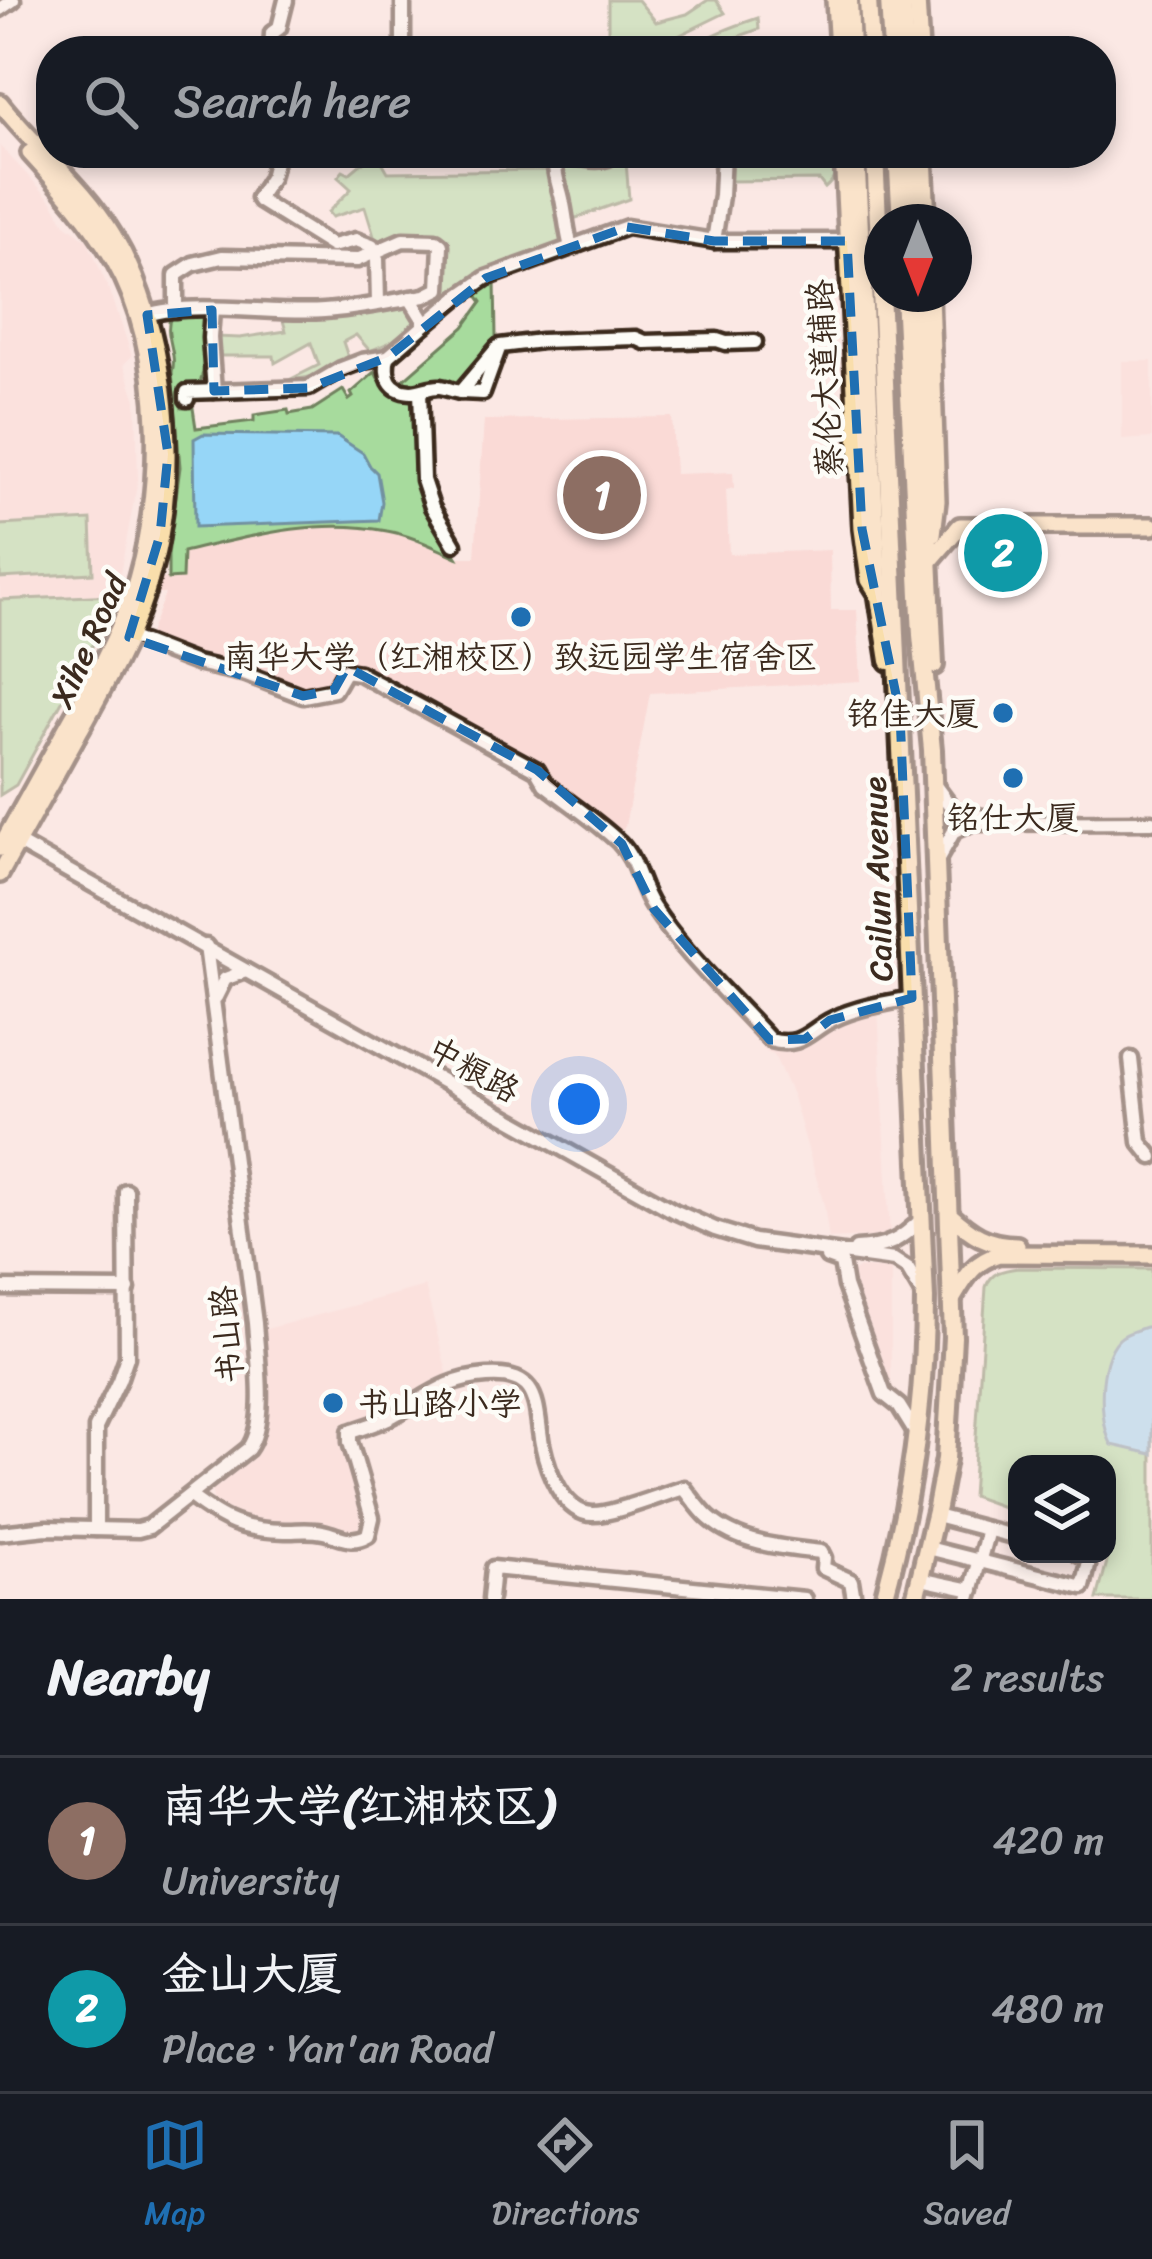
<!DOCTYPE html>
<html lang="en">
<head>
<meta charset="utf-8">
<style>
  body { margin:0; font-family:Sriracha,"LXGW WenKai TC",sans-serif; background:#242831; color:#f1f3f6 }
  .controls { position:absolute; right:36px; bottom:36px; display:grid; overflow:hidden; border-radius:24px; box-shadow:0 6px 18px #0003 }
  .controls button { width:108px; height:108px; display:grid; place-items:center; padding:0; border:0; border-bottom:3px solid #363941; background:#171b24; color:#f1f3f6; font:60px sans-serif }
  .compass { position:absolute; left:864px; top:204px; width:108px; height:108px; border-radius:50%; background:#171b24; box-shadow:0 6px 18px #0003; rotate:180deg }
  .you { position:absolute; left:579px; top:1104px; width:42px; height:42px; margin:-30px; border:9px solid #fff; border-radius:50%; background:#1a73e8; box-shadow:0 0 0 18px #1a73e833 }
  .badge { display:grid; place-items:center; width:78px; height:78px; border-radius:50%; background:#1f6fb2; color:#fff; font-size:39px; font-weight:700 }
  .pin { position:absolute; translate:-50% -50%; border:6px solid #fff; box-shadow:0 3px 12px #0006 }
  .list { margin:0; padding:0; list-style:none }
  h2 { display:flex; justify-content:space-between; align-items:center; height:156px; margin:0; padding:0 48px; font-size:51px }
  h2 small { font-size:39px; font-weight:400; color:#9ea1a6 }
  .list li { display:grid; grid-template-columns:78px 1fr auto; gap:36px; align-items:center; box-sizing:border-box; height:168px; padding:0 48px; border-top:3px solid #363941 }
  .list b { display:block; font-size:45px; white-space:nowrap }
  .list p { margin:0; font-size:39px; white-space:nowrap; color:#9ea1a6 }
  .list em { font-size:39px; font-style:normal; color:#9ea1a6 }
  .icon { flex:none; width:66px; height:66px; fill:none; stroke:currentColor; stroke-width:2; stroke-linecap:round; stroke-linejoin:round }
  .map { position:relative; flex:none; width:1152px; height:1599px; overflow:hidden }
  .search { position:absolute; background:#171b24; box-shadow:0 6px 18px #0003; left:36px; right:36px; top:36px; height:132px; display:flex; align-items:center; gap:30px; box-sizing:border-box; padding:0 42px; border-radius:48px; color:#9ea1a6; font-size:45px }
  .sheet { height:492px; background:#171b24 }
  nav { display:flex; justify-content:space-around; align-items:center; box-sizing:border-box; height:168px; border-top:3px solid #363941; background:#171b24; font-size:33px; color:#9ea1a6 }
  nav a { display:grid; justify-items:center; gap:6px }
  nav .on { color:#1f6fb2 }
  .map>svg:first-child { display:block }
  .built { fill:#fadad6 }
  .green { fill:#a7db9d; stroke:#71825e; stroke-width:3 }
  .water { fill:#96d6f7; stroke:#7291a0; stroke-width:3 }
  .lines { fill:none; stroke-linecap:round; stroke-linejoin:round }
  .minor-casing { stroke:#3b2a1e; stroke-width:21 }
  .major-casing { stroke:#3b2a1e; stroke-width:24 }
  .highway-casing { stroke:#3b2a1e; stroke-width:26 }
  .minor { stroke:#fdfcf7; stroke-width:12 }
  .major { stroke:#f9deab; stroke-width:15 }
  .highway { stroke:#f9deab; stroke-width:16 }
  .marked { fill:none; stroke:#1f6fb2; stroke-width:9; stroke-dasharray:24 15; stroke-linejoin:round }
  .poi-dot { fill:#1f6fb2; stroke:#fdfcf7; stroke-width:4.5 }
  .labels { text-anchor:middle; stroke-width:9; stroke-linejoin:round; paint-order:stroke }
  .street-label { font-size:33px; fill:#3b2a1e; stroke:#fdfcf7 }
  .poi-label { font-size:33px; fill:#3b2a1e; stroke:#fdfcf7 }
</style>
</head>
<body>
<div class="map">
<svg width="1152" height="1599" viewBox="0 0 1152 1599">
  <rect width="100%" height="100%" fill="#fbe8e4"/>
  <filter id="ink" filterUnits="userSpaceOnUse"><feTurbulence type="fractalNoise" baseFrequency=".00833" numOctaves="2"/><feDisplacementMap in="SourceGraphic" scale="24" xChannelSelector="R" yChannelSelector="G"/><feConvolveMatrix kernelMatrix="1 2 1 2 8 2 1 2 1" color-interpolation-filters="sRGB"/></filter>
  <g filter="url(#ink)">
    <!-- built -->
    <g class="built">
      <path d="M0,146L52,201L65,224L87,240L113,299L132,356L124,364L136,400L138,480L119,579L182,578V552L257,534L332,524L391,531L457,557H475L484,420L672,417L675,474L733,472L734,488L726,490L729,554L830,550L831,610H857L861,681L650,693L625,826L621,833L555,785L543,766L529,756L436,703L353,662L344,661L330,687L305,691L195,661L146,641L165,594L114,595L106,621L16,785L0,795Z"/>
      <path d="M1122,361H1152V438L1122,440Z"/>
      <path d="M878,1008L890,1236L829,1239L824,1205L793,1097L774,1055L766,1052L774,1047L802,1049L815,1043L842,1020Z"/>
      <path d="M859,1268L891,1269V1395L880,1371L846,1274Z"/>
      <path d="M425,1286L448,1376L425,1386L385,1414L345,1429L366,1512L364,1527L360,1532L345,1533L253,1525L216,1511L210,1485L261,1447L265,1392L263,1330Z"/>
    </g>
    <!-- green -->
    <g class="green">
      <path d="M608,0H638L656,22L687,14L708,0H716L725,13L678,36L688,50C709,35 734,26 758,18L759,29L729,40L731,51H608Z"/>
      <path d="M374,153H377L388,172L548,170L555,185L564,240L562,245L447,295L443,286L441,238L411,233L377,246L365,207L332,217L328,212L351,189L338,177L343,171L349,174Z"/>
      <path d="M730,153H837C837,169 838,177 825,188L819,180L727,181Z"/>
      <path d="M616,158L626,162L629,199L568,221L558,169L562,163L611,161Z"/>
      <path d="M495,280L496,337L464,385L417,388L396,386L393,375L400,383L464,327L482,302L474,291Z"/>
      <path d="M404,304L417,322L391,342L370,351L356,335L343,342L348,357C334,373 310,378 289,380L319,365L311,343L275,363L274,356H221L217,337L240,338L286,331L282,317L322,318Z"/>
      <path d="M171,316H207L205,363L200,384L181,387L182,408H193L196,428L254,421V415L288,410L289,414L312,410L343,390L349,400L353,397L351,393L375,372C380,387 400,394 414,396L428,509L457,557C435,548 411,535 387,531C318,517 250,536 183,552L182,578L168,579V555L180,467L172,372C178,353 163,335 171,316Z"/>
      <path d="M91,520L93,573L0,578V525Z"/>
      <path d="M113,595L106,621L16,785L0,795V600Z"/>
      <path d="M1018,1268L1152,1269V1599H1097L1111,1547L1107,1545V1464H1017V1512L972,1496L986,1287C991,1272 1003,1270 1018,1268Z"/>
    </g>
    <!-- water -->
    <g class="water">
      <path d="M203,434L337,436L363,453L370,466L377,473L382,502L379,520L195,527L194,439Z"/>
      <path d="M1146,1327H1152V1454L1112,1445C1098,1422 1098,1360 1119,1339C1125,1333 1137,1330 1146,1327Z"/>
    </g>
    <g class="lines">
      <defs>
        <g id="minor">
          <path d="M0,9L13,0"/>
          <path d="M271,51L272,33L279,28L286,0"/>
          <path d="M403,51V0"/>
          <path d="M277,153L271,178L258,198L260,201L332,246L356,240L372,246L377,259L378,303"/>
          <path d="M714,241L721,196L723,153"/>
          <path d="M571,247C567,233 566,219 563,204C561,190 554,177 555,162C572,151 590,164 608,158L610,153"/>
          <path d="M410,298L426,324L457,298L486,278L627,227L714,241H847"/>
          <path d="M212,310L210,338L214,391"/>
          <path d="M140,317C188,299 270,315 324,311C358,309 392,301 425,296L439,289L441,245L436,241L403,240L357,260L222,257L193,264L176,275V310"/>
          <path d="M388,357C384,375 389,391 411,392C421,392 431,386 440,387C447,388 453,391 460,392L498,347"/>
          <path d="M420,391L423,480L432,507L454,544"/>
          <path d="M460,392L483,393L500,346L541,341L636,338L645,342L717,340L726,343L755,342"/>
          <path d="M187,399V392L309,388L341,369L362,361L388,357L426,324"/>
          <path d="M129,637L196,663L246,674L303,696L334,690L345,671L359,673L537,770L545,784C569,803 597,821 619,842C637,860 639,886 653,907C685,955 731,997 770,1040C802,1049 809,1030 833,1019C858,1007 885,1003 912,998"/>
          <path d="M934,784L954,811L983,817"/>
          <path d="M13,840L674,1211L715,1229L754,1241L894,1260L908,1269L922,1293"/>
          <path d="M936,863L954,831L972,823L1152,822"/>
          <path d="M216,997L225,979L246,971"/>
          <path d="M1131,1059L1140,1142L1152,1157"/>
          <path d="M856,1249C888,1248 900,1240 922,1219"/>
          <path d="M827,1257L841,1262L845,1286L884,1394L899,1406L917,1435"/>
          <path d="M0,1288L128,1289"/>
          <path d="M190,1496C224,1522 242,1530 285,1531C298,1531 311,1529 323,1532C341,1536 350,1545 368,1535L372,1518L350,1442V1432C364,1427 380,1423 394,1415C428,1397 445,1379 487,1376C542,1372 535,1407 542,1444C547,1468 563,1515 594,1514C614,1514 663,1494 684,1488C692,1498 700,1510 709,1518C738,1544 784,1548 821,1552L824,1558L823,1568L851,1581L854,1599"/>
          <path d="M936,1516L1017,1537"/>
          <path d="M96,1529V1428L119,1380L127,1357L126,1191"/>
          <path d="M0,1533L47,1528L138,1530L149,1527L248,1449C268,1423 257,1355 255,1323L206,946"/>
          <path d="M928,1548L1083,1587L1090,1557L1079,1554"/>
          <path d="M920,1579L972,1590"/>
          <path d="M490,1599L493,1568L804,1599"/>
          <path d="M969,1599L988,1530"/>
        </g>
        <g id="major">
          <path d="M835,0L838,51"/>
          <path d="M917,0L920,51"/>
          <path d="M0,103C36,149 83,185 113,235C141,282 156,337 163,391C172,463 166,538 141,607C125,650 102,690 80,730C53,778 27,826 0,874"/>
          <path d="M843,153L862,529L869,580L879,596"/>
          <path d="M924,153L927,222"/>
          <path d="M930,294L937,501L933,534"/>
          <path d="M930,561L960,526H1152"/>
          <path d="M0,848C24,805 47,763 71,720C93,681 116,641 131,598C165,499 167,353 114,260C91,220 61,187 30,153"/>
          <path d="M949,1214C971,1234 987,1245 1017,1245"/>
          <path d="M952,1300C966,1277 972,1263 999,1254L1152,1255"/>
        </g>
        <g id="highway">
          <path d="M849,0L851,51"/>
          <path d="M868,0L871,51"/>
          <path d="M889,0L892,51"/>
          <path d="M902,0L905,51"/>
          <path d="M856,153L879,597L889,661"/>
          <path d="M875,153L925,1299C925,1401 911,1501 884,1599"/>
          <path d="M897,153L901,222"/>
          <path d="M910,153L914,222"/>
          <path d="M904,294L921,635L932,750L953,1337L946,1459L937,1507L915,1599"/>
          <path d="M917,294L934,665"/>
        </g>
      </defs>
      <!-- minor casing -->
      <use href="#minor" class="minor-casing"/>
      <!-- major casing -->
      <use href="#major" class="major-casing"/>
      <!-- highway casing -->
      <use href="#highway" class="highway-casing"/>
      <!-- minor -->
      <use href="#minor" class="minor"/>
      <!-- major -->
      <use href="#major" class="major"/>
      <!-- highway -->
      <use href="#highway" class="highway"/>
    </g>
  </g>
  <!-- marked area -->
  <path d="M0 0H1152V1599H0ZM627,227L714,241H847L862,529L900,714L912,998L830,1020L805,1039L770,1040L654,909L622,844L537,770L347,667L334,690L303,696L129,637L160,535L168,454L147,315L212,310L214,391L309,388L388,357L486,278Z" fill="#fbe8e4" fill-opacity=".55" fill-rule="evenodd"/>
  <path class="marked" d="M627,227L714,241H847L862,529L900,714L912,998L830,1020L805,1039L770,1040L654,909L622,844L537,770L347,667L334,690L303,696L129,637L160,535L168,454L147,315L212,310L214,391L309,388L388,357L486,278Z"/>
  <!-- markers -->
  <g class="poi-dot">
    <circle cx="521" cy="617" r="12"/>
    <circle cx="1003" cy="713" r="12"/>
    <circle cx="1013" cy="778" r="12"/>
    <circle cx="333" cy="1403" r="12"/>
  </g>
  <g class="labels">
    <!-- street labels -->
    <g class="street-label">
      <text transform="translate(824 378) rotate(-93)" y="12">蔡伦大道辅路</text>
      <text transform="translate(88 640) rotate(-66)" y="12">Xihe Road</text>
      <text transform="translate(877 879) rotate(-92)" y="12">Cailun Avenue</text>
      <text transform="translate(474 1069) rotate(29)" y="12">中粮路</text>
      <text transform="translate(226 1335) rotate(-95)" y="12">书山路</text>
    </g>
    <!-- poi labels -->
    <g class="poi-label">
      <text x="521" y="668">南华大学（红湘校区）致远园学生宿舍区</text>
      <text x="979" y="725" text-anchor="end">铭佳大厦</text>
      <text x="1013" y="829">铭仕大厦</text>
      <text x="357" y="1415" text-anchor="start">书山路小学</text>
    </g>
  </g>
</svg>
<div class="controls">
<button><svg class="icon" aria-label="layers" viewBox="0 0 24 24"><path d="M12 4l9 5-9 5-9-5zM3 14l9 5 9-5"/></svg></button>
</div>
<svg class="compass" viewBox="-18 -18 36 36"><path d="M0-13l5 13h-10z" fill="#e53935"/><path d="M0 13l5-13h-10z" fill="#9ea1a6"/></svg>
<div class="you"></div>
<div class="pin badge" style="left:602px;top:495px;background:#8d6e63">1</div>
<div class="pin badge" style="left:1003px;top:553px;background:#0f9aa8">2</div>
<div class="search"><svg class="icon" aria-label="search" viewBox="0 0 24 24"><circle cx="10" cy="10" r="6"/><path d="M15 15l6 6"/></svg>Search here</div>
</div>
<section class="sheet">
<h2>Nearby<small>2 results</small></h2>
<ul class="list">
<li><span class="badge" style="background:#8d6e63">1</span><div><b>南华大学(红湘校区)</b><p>University</p></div><em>420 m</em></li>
<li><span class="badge" style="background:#0f9aa8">2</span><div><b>金山大厦</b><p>Place · Yan'an Road</p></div><em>480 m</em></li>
</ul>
</section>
<nav>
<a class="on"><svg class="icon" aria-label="map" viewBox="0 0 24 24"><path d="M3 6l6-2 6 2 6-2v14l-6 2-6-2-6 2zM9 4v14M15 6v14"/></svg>Map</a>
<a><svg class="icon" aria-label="directions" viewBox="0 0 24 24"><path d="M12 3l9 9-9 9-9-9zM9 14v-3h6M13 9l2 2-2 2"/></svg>Directions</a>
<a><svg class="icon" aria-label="saved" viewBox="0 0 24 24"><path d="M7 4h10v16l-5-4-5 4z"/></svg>Saved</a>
</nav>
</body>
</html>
